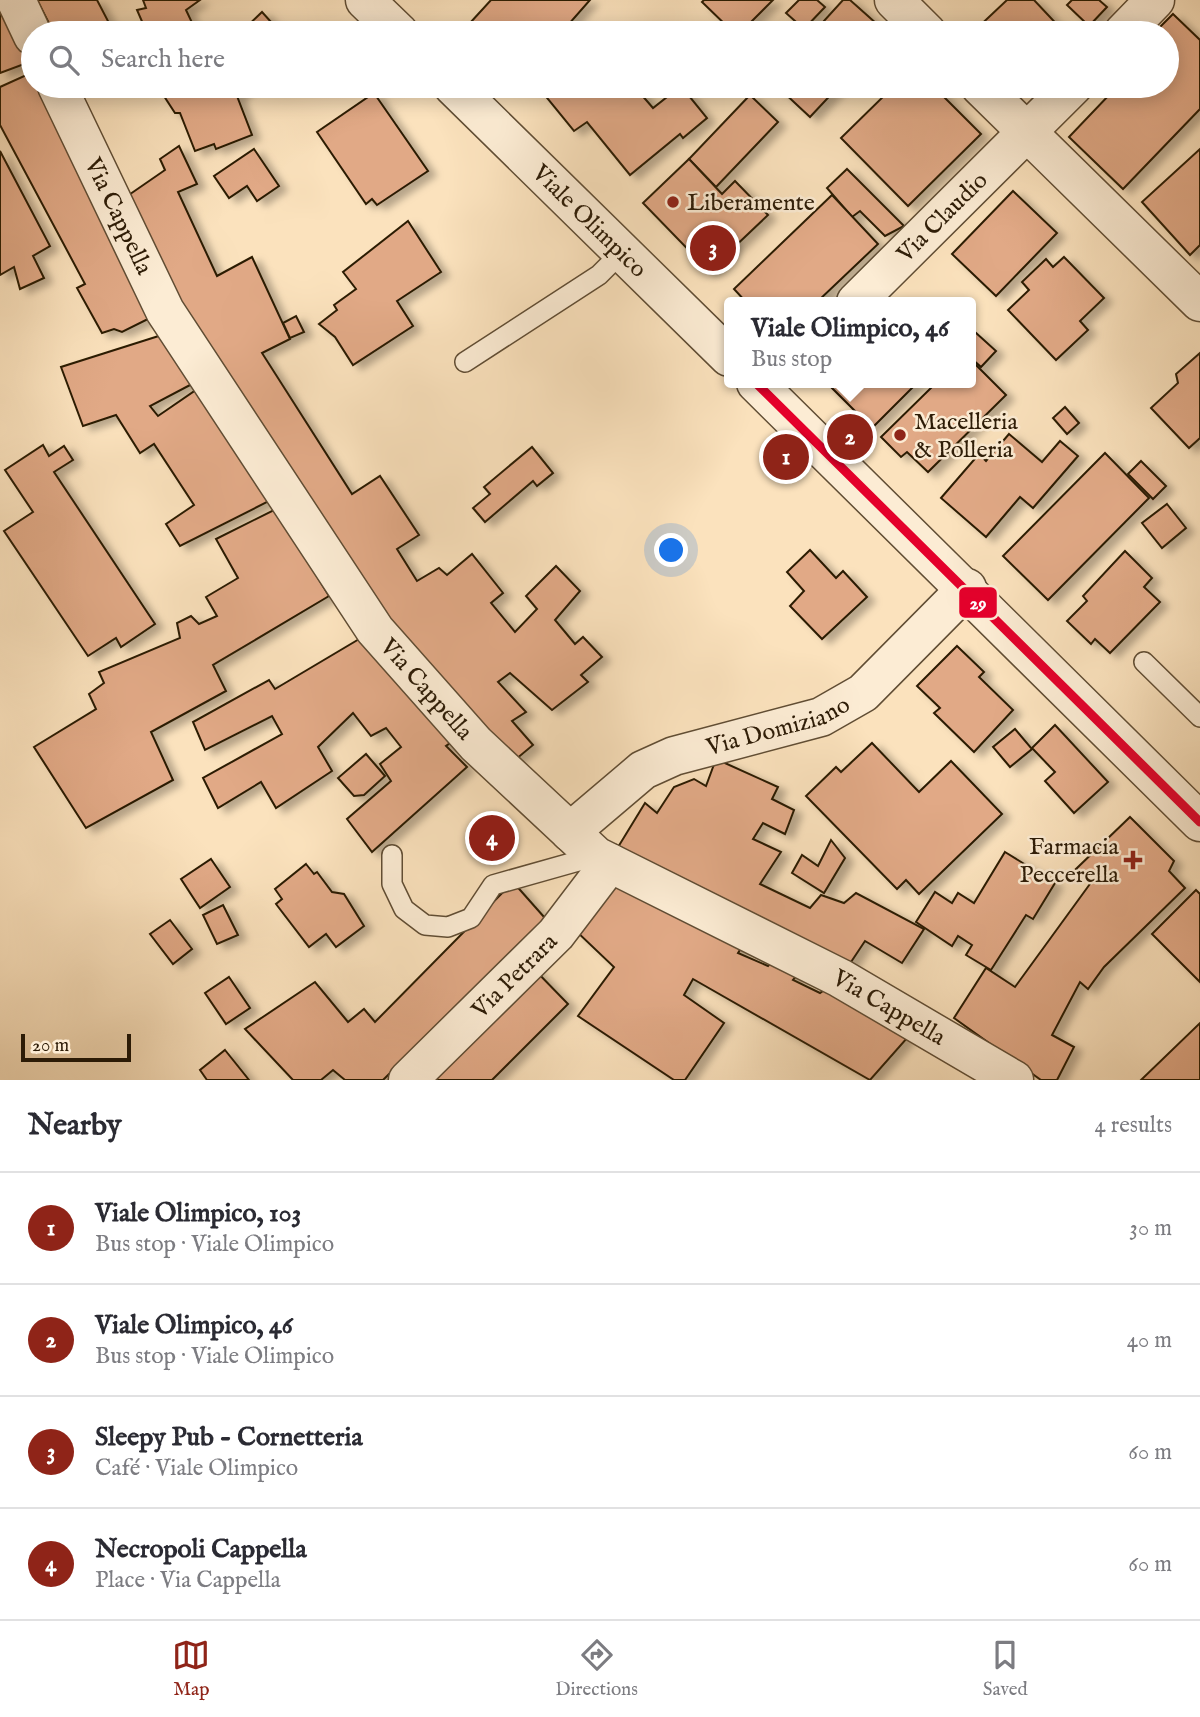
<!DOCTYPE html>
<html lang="en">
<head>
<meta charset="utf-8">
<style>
  body { margin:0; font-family:"IM FELL English",serif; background:#f7f7f7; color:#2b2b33 }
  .scale { position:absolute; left:21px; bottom:18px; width:110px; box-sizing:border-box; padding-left:7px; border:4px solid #2c1b06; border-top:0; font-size:19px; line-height:24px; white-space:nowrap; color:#2c1b06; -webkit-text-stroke:5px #fcecd4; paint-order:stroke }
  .you { position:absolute; left:672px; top:551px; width:24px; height:24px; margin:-18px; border:5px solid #fff; border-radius:50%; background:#1a73e8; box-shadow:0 0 0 10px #1a73e833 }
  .badge { display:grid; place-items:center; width:46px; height:46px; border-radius:50%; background:#8f2418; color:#fff; font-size:23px; font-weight:700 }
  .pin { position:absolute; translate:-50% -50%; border:4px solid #fff; box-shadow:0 2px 7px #0006 }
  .popup { position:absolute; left:724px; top:297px; width:252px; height:91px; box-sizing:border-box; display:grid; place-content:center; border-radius:7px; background:#fff; filter:drop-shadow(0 2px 5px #0005); font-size:23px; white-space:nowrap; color:#7c7c81 }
  .popup b { font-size:26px; color:#2b2b33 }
  .popup::after { content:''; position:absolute; left:50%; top:100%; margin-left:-14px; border:14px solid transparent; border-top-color:#fff }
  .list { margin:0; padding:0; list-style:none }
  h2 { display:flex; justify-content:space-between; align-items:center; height:91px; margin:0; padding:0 28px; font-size:30px }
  h2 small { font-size:23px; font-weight:400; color:#7c7c81 }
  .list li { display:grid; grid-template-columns:46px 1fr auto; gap:21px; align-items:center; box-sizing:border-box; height:112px; padding:0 28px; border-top:2px solid #e1e1e2 }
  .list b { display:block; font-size:26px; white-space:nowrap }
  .list p { margin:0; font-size:23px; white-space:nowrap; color:#7c7c81 }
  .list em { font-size:23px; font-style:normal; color:#7c7c81 }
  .icon { flex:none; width:38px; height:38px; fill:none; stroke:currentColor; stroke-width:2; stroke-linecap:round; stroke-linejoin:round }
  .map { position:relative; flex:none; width:1200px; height:1080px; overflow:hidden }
  .search { position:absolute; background:#fff; box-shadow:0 4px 18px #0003; left:21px; right:21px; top:21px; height:77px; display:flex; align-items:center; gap:18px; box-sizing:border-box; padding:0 24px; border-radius:38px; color:#7c7c81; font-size:26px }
  .sheet { height:539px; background:#fff }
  nav { display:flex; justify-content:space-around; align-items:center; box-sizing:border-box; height:98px; border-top:2px solid #e1e1e2; background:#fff; font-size:19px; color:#7c7c81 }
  nav a { display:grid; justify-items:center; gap:4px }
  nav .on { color:#8f2418 }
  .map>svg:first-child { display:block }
  .building { fill:#e1a986; stroke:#2c1b06; stroke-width:2; filter:url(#shadow) }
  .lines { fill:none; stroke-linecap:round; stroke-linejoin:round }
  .service-casing { stroke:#604d34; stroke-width:22 }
  .minor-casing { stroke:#604d34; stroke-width:41 }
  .tertiary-casing { stroke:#604d34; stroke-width:41 }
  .service { stroke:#fcecd4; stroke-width:19 }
  .minor { stroke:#fcecd4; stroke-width:38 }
  .tertiary { stroke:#fcecd4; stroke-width:38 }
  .bus-1-casing { stroke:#fcecd4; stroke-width:14 }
  .bus-1 { stroke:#e4002b; stroke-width:9 }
  .poi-dot { fill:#8f2418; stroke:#fcecd4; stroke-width:2.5 }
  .labels { text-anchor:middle; stroke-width:5; stroke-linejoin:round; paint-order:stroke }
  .poi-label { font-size:24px; fill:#2c1b06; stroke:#fcecd4; text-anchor:start }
  .street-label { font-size:24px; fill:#2c1b06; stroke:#fcecd4 }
  .line-badge { stroke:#fcecd4; stroke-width:2.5 }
  .badge-label { font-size:19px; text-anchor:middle; font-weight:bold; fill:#fff }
</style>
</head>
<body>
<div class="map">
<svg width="1200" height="1080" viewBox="0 0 1200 1080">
  <defs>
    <filter id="shadow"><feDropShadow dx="8" dy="4.5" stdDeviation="3.5" flood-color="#0004"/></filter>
  </defs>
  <rect width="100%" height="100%" fill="#fbe2bd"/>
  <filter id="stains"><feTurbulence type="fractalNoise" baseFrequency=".00286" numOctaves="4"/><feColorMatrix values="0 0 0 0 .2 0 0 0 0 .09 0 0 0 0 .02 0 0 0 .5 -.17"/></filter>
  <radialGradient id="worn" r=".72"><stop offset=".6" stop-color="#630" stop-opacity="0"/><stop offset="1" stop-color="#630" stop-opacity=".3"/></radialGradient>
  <!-- building -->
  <g class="building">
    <path d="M0,0H3L27,63L0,73Z"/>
    <path d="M37,0H97L109,23L90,33H54Z"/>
    <path d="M143,0H200L186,10L196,31L147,33L137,10L146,8Z"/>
    <path d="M491,0H590L561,33H481L470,23Z"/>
    <path d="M704,0H773L740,33H734L702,2Z"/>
    <path d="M799,0H817L825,7L804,29L786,13Z"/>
    <path d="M843,0H850L887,33H813Z"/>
    <path d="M1007,0H1034L1065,33H972Z"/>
    <path d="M1072,0H1099L1107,7L1089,26L1067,5Z"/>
    <path d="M262,12L281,33H240Z"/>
    <path d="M1173,14L1200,40V109L1123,189L1069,137L1111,93L1104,86H1167V33H1154Z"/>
    <path d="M33,72V86H43L150,318L122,332L114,329L102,333L77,288L85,284L0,125V87Z"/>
    <path d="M172,86H248L237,96L252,135L216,149L214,144L195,151L180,113H175L162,93Z"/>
    <path d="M552,86H634L653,108L681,86L707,118L683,138L680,134L630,175L587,122L574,131L543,93Z"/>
    <path d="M785,86H839L810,117L781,90Z"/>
    <path d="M894,86H933L981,134L908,206L841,138Z"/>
    <path d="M374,93L428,171L377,205L372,199L366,204L317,132Z"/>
    <path d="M750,95L778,122L716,187L689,159Z"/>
    <path d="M179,146L197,184L178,192L217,276L252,257L290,339L262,353L352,494L380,476L419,535L397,549L417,581L439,568L447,575L472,554L503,593L491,603L515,632L537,609L526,596L556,566L580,591L555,620L575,644L583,637L602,657L581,675L588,682L552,710L510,673L498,682L526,712L512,721L533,745L509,765L398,646L214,364L123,199L165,170L160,159Z"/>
    <path d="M254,149L279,186L257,201L247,186L229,198L214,176Z"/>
    <path d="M1200,149V245L1190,255L1142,202Z"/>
    <path d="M0,151L50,246L33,256L44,278L20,289L14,267L0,275Z"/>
    <path d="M689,159L722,194L735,181L768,215L709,271L643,203Z"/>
    <path d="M847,169L904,226L885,236L860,211L852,217L827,188Z"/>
    <path d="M1013,191L1057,233L996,296L952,254Z"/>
    <path d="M832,195L878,244L817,302H746L734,289Z"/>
    <path d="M408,221L441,272L397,301L413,326L353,365L335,337L319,324L337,310L334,305L356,289L343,272Z"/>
    <path d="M1064,257L1104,298L1080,321L1088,330L1056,360L1008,310L1029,290L1022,282L1046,259L1053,267Z"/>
    <path d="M296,316L304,332L290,338L283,323Z"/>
    <path d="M975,332L996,351L981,367L971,358V337Z"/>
    <path d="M165,334L192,384L150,406L158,416L196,390L273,499L180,546L166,524L194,505L154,444L140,453L116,415L83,426L61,367Z"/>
    <path d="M1200,353V438L1189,448L1151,408L1178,383L1176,374Z"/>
    <path d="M971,360L1006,395L928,472L907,452L901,457L881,437L936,383H971Z"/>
    <path d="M832,383H917L872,428L830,386Z"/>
    <path d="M1065,407L1079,423L1067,434L1053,418Z"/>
    <path d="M1009,434L1042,462L1060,441L1078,456L1033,508L1020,497L986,537L941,498L979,454L986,461Z"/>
    <path d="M43,445L49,456L64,446L73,460L54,472L155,624L121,647L116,638L88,656L4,531L33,512L5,470Z"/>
    <path d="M532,447L553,473L537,486L533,481L485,522L473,508L490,494L484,487Z"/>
    <path d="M1105,453L1149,498L1048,600L1003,556Z"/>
    <path d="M1141,461L1166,486L1153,499L1128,474Z"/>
    <path d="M1167,504L1186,528L1162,548L1142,523Z"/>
    <path d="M276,509L329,596L213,665L226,691L151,732L173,780L86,828L34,747L96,709L89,694L104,683L99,672L180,638L177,623L191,616L199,624L217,616L206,597L238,578L216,539Z"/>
    <path d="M810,550L836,578L843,571L867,597L822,639L790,606L804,591L787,572Z"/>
    <path d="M1125,551L1152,578L1144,587L1160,602L1110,653L1095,639L1091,644L1067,621L1087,601L1083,596Z"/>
    <path d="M366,635L453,741L446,746L467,767L372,852L347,819L391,781L380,764L401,747L386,728L371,736L353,713L318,747L332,771L276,808L261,782L218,808L203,778L282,734L272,716L205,750L193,722L269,680L275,689Z"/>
    <path d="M957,646L984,672L979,677L1013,710L974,752L934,713L940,708L917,686Z"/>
    <path d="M1055,725L1108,782L1074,813L1045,781L1055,772L1032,748Z"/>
    <path d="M1015,729L1032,749L1010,767L993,747Z"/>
    <path d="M872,743L919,792L951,761L1002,814L919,894L906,880L897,889L806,796L836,767L841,772Z"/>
    <path d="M366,754L385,776L364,795L354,796L338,778Z"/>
    <path d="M716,759L778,787L772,799L794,810L785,834L763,823L753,839L781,852L760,884L810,908L821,895L844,903L856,893L924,929L902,963L865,941L847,968L615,852L645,803L657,813L674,787L694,779L706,786Z"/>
    <path d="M1130,817L1174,861L1169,871L1185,888L1104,967L1088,989L1080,982L1052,1035L1074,1047L1057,1080H1041L954,1018L986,968L1015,987L1095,877L1076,869Z"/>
    <path d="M831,840L845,858L824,893L792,873L802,855L818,866Z"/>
    <path d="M1005,852L1055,883L1033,919L1026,915L991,970L966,955L972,945L958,936L952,946L916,922L935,892L952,903L958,893L974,903Z"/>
    <path d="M211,859L230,887L200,908L181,879Z"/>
    <path d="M306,864L314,874L317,872L332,892L344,894L364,926L336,947L326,934L309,947L276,904L282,899L275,889Z"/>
    <path d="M513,882L552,926L458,1006L383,1080H345L333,1070L321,1080H293L245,1029L315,982L348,1022L364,1009L375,1022Z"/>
    <path d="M617,882L745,942L738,953L768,966L775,958L801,970L793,980L820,993L831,985L908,1037L870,1080L693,979L684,995L724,1023L685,1080H674L578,1016L614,967L575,930Z"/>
    <path d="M1196,890L1200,894V982L1152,934Z"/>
    <path d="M223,905L238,935L217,944L203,915Z"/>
    <path d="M170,920L192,949L173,964L150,934Z"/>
    <path d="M532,967L568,1004L492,1080H418Z"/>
    <path d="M229,977L250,1008L226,1024L205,993Z"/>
    <path d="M1200,1023V1080H1141Z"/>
    <path d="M225,1050L249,1080H207L200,1070Z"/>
  </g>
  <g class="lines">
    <defs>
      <g id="service">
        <path d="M465,362L599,275L622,252"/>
        <path d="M1144,662L1200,717"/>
        <path d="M392,855V884L404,909L425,925L448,927L471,918L493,885L596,856"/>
      </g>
      <g id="minor">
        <path d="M894,0L927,33"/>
        <path d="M1123,33L1155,0"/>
        <path d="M980,86L1200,302"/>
        <path id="s1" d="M856,302L1073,86"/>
        <path id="s2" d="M570,832L643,770L674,756L821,717L863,693L967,588"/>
        <path id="s3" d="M408,1080L556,934L610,863"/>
      </g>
      <g id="tertiary">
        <path d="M16,0L33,36"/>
        <path d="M365,0L399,33"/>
        <path id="s4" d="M57,86L165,311L375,630L476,744L596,856L840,978L1014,1080"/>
        <path id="s5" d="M453,86L729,357"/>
        <path d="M756,383L1200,822"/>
      </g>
    </defs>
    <!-- service casing -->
    <use href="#service" class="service-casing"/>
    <!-- minor casing -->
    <use href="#minor" class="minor-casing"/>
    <!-- tertiary casing -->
    <use href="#tertiary" class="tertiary-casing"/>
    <!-- service -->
    <use href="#service" class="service"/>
    <!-- minor -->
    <use href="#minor" class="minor"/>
    <!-- tertiary -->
    <use href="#tertiary" class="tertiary"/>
    <defs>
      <path id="bus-1" d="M756,383L1200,822"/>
    </defs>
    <!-- bus-1 casing -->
    <use href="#bus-1" class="bus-1-casing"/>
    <!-- bus-1 -->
    <use href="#bus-1" class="bus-1"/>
  </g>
  <!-- markers -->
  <g class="poi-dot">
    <circle cx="673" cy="202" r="7"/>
    <circle cx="900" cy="435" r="7"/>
    <path d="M1129.5 849.5h7v7h7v7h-7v7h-7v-7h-7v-7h7z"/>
  </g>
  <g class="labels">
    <!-- poi labels -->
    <g class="poi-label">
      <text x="687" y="210">Liberamente</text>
      <text x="914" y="429">Macelleria<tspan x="914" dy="28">&amp; Polleria</tspan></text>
      <text x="1119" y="854" text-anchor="end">Farmacia<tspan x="1119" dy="28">Peccerella</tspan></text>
    </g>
    <!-- street labels -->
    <g class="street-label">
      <text dy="8" stroke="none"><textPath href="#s4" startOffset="144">Via Cappella</textPath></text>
      <text dy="8" stroke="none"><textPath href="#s1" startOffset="121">Via Claudio</textPath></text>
      <text dy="8" stroke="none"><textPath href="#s5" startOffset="192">Viale Olimpico</textPath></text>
      <text dy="8" stroke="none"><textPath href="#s4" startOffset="710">Via Cappella</textPath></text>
      <text dy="8" stroke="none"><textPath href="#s2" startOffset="238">Via Domiziano</textPath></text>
      <text dy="8" stroke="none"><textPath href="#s3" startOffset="149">Via Petrara</textPath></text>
      <text dy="8" stroke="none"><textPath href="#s4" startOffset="1278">Via Cappella</textPath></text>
    </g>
  </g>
  <rect class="line-badge" x="958" y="586" width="40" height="33" rx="7" fill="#e4002b"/>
  <g class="badge-label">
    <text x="978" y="609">29</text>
  </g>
  <rect width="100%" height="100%" filter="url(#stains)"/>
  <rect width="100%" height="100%" fill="url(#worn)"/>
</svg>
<div class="scale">20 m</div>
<div class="you"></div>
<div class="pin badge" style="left:786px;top:457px">1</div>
<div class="pin badge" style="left:850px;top:437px">2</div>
<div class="popup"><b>Viale Olimpico, 46</b>Bus stop</div>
<div class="pin badge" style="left:713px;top:248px">3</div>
<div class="pin badge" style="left:492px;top:838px">4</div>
<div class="search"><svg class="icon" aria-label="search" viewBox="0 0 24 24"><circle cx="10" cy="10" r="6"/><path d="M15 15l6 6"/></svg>Search here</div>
</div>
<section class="sheet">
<h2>Nearby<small>4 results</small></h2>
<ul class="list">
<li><span class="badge">1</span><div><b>Viale Olimpico, 103</b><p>Bus stop · Viale Olimpico</p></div><em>30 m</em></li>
<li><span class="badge">2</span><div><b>Viale Olimpico, 46</b><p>Bus stop · Viale Olimpico</p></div><em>40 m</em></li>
<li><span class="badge">3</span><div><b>Sleepy Pub - Cornetteria</b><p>Café · Viale Olimpico</p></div><em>60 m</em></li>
<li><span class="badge">4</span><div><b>Necropoli Cappella</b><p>Place · Via Cappella</p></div><em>60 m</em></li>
</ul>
</section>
<nav>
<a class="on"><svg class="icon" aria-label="map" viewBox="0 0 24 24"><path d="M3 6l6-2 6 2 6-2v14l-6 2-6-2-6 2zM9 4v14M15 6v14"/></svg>Map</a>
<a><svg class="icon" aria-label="directions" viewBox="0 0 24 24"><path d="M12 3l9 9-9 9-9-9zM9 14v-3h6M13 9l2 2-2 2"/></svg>Directions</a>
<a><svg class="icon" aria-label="saved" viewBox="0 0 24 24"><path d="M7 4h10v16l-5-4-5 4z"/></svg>Saved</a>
</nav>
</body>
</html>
